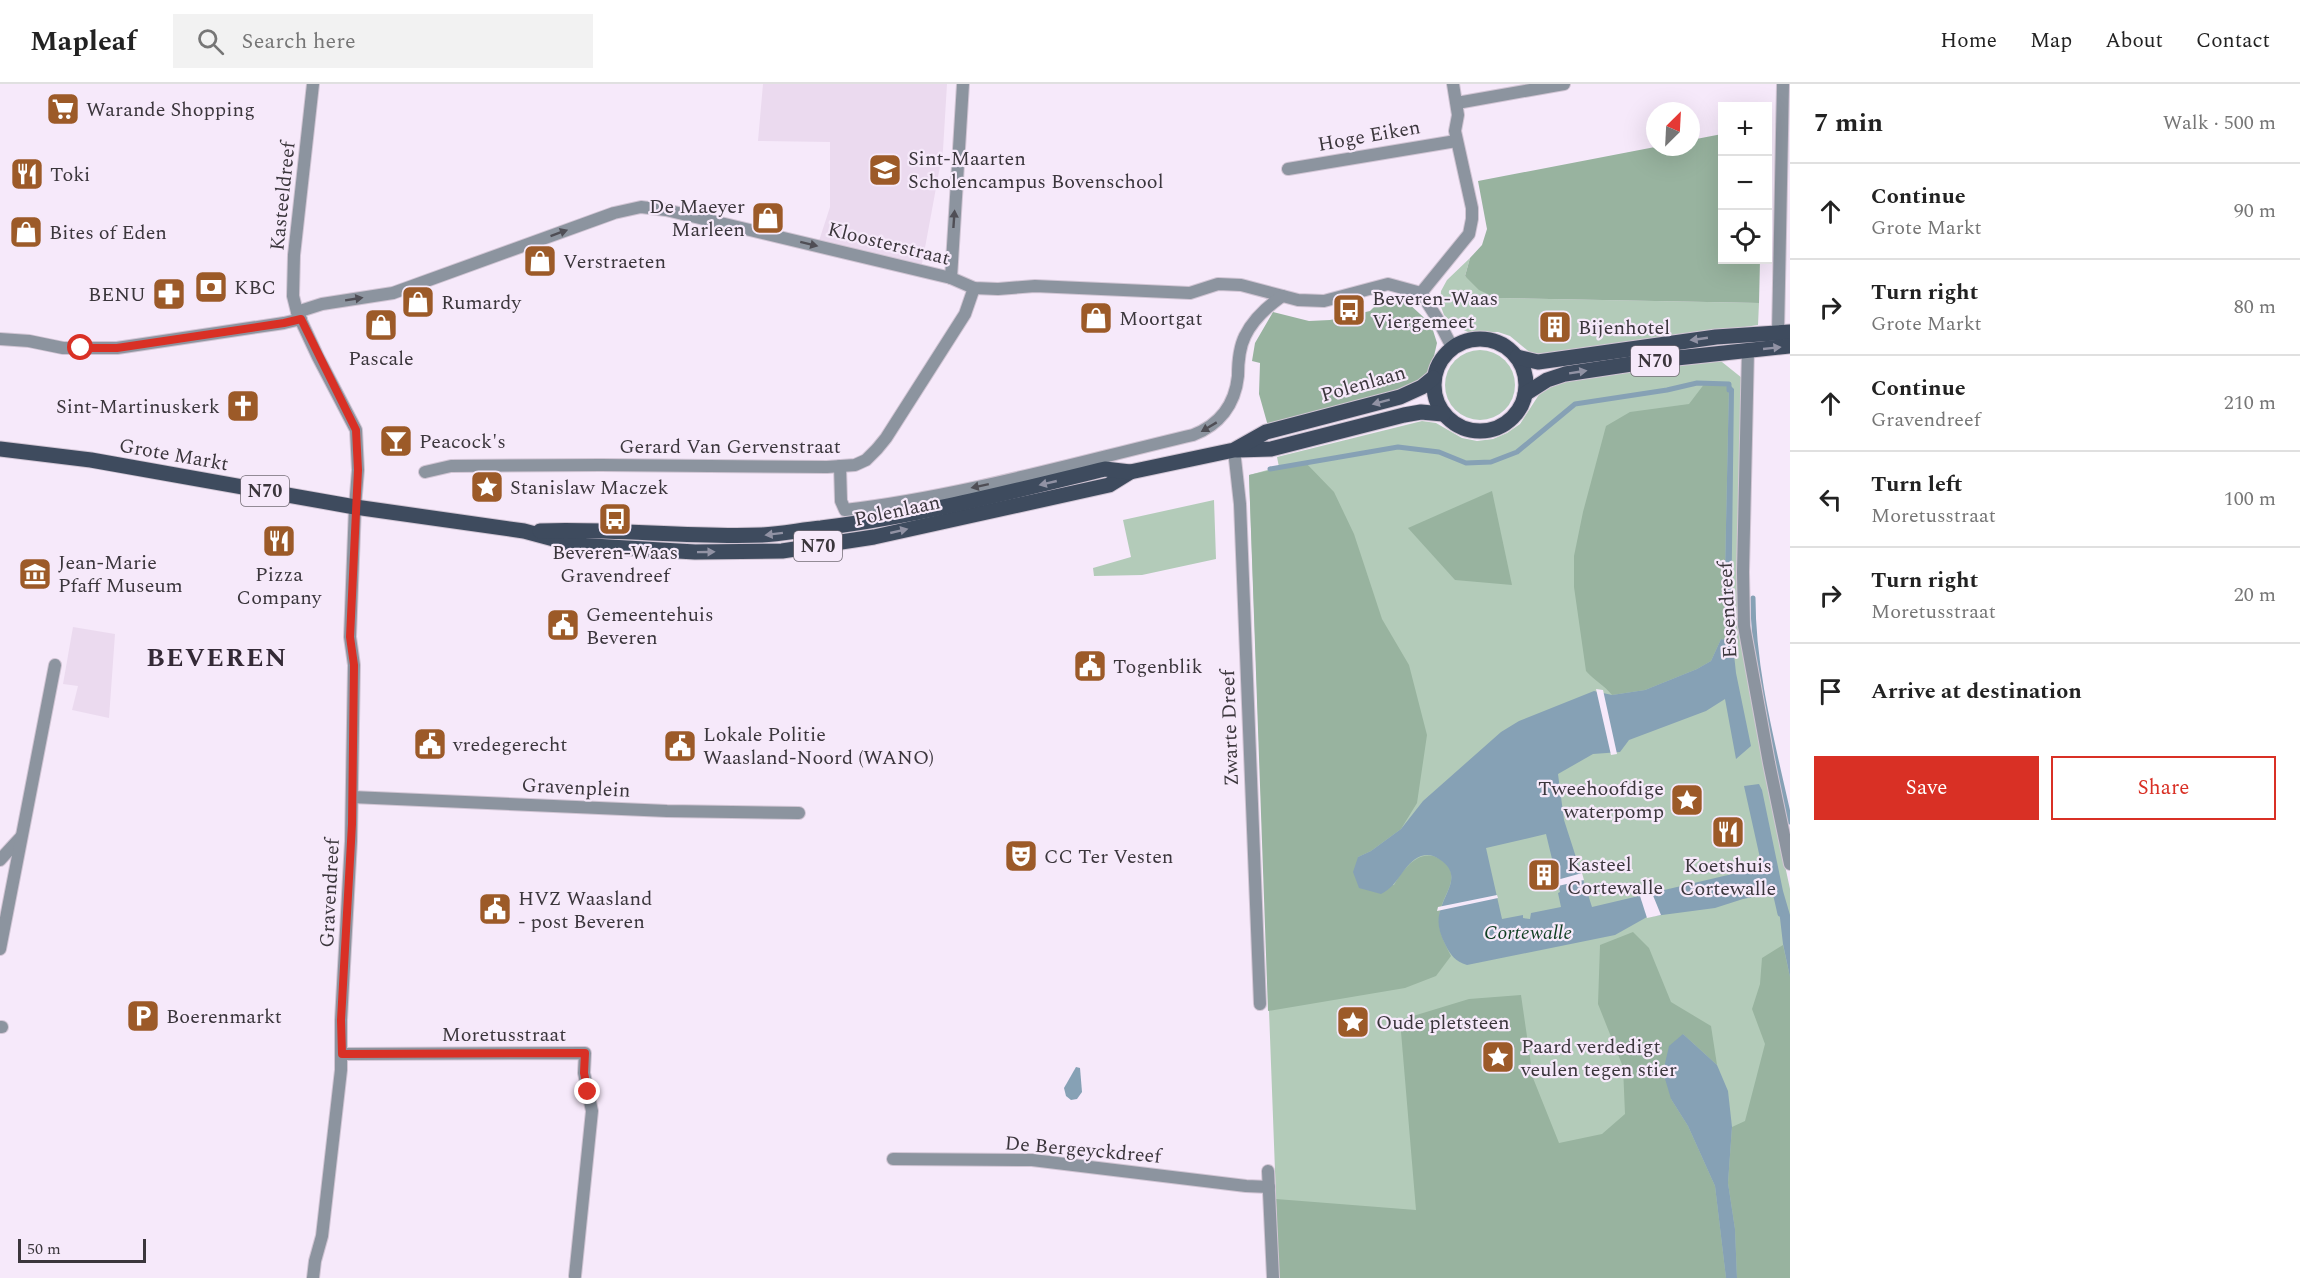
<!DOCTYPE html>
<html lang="en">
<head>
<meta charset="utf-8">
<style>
  body { margin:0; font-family:Spectral,serif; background:#f2f2f2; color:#222 }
  .controls { position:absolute; right:18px; top:18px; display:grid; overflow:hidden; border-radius:0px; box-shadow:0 6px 24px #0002 }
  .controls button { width:54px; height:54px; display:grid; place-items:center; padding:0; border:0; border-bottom:2px solid #e0e0e0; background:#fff; color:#222; font:30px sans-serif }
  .compass { position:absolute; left:1646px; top:18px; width:54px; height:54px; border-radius:50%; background:#fff; box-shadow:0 6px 24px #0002; rotate:24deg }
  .scale { position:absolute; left:18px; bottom:15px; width:128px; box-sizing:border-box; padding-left:6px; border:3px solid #3b363c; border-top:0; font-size:16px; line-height:21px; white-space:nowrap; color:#3b363c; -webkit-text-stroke:4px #f6e9fa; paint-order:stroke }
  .stop { position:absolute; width:18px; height:18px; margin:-14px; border:4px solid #d93025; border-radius:50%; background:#fff }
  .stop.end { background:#d93025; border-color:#fff; box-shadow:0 2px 6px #0008 }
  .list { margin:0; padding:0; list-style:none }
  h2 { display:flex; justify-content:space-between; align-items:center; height:78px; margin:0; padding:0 24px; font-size:26px }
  h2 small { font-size:20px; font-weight:400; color:#767676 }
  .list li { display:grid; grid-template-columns:39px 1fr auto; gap:18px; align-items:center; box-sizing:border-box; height:96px; padding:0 24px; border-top:2px solid #e0e0e0 }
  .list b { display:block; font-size:22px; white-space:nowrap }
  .list p { margin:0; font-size:20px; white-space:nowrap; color:#767676 }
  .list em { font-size:20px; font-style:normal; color:#767676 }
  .actions { display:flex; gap:12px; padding:18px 24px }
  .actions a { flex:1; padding:14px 0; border:2px solid #d93025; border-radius:0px; text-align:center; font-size:21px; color:#d93025 }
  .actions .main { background:#d93025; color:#fff }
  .icon { flex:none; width:33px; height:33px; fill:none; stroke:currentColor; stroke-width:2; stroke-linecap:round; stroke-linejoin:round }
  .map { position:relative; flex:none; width:1790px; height:1194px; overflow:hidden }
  header { display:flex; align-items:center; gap:36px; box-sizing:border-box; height:84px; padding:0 30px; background:#fff; border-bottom:2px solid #e0e0e0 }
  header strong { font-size:28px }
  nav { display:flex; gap:33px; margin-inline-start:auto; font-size:21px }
  .search { width:420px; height:54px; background:#f2f2f2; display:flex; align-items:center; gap:15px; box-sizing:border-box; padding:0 21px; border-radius:0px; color:#767676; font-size:22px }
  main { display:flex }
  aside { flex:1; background:#fff }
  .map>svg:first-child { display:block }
  .built { fill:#ebdaef }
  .green { fill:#b3cbb9 }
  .forest { fill:#98b39f }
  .water { fill:#86a1b5; fill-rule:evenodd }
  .pier { fill:#f6e9fa }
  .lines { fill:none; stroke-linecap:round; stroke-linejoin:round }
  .stream { stroke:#86a1b5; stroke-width:5 }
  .minor-casing { stroke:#d1c5d4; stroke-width:14 }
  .tertiary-casing { stroke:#d1c5d4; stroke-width:14 }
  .primary-casing { stroke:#d1c5d4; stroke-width:17 }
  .minor { stroke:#8c949f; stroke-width:12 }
  .tertiary { stroke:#8c949f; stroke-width:12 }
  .primary { stroke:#3e4b5e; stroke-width:15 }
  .oneway { fill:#4f4e55 }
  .oneway2 { fill:#9192a4 }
  .route { stroke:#d93025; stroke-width:8 }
  .labels { text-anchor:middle; stroke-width:4.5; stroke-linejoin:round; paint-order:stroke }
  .shield { fill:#f6e9fa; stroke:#736c75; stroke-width:1.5 }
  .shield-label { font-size:18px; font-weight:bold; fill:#3b363c }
  .poi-label { font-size:20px; fill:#3b363c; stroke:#f6e9fa; text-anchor:start }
  .street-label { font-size:20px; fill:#3b363c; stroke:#f6e9fa }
  .park-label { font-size:20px; font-style:italic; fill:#0f3f22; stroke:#f6e9fa }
  .district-label { font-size:26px; font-weight:bold; letter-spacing:1.5px; fill:#342a36; stroke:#f6e9fa }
</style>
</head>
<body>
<header>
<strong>Mapleaf</strong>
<div class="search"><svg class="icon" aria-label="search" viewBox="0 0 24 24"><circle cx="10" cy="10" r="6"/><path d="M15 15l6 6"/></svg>Search here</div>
<nav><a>Home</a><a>Map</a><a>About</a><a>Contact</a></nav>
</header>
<main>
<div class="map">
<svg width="1790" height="1194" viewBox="0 0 1790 1194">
  <rect width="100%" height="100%" fill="#f6e9fa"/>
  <!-- built -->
  <g class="built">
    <path d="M763,0H947L943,66L922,180L818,160L830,123V58L758,57Z"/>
    <path d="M73,543L115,550L109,634L72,626L78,602L63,600Z"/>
  </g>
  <!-- green -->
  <g class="green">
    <path d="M1470,174L1465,192L1497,214L1759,219L1758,241L1567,270L1533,271L1510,252L1498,248H1468L1457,243L1444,231L1440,220L1441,207L1447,196Z"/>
    <circle cx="1480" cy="301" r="35"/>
    <path d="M1717,274L1742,294L1739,543L1763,679L1790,805V1194H1279L1249,391L1279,383L1277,373L1422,337L1436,339L1462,354L1477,357L1493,355L1507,349L1520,340L1542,306L1565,295Z"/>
    <path d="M1214,416L1216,475L1142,491L1094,492L1093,484L1131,473L1123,436Z"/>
  </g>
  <!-- forest -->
  <g class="forest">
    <path d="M1722,50V176H1760L1759,219L1496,214L1479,206L1465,192L1470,174L1482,161L1487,145L1478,97L1655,63H1691V56Z"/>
    <path d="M1388,215L1408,219L1431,240L1437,259L1432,281L1420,301L1268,342L1259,310L1260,279L1252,277L1255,259L1273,228L1309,237L1330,236L1370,227L1378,219Z"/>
    <path d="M1705,299L1729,300L1725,488L1727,556L1721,555L1711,577L1697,585L1645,606L1612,611C1604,601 1594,596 1586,587L1574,503V472L1583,428L1606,342L1630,328L1689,320Z"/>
    <path d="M1305,378L1334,408L1354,450L1382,535L1409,581L1427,651L1417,719L1401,745L1371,767L1358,773L1359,804L1394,801C1403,785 1420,763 1440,775C1445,779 1450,782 1451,789C1453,803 1444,811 1441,824C1435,842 1443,856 1451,872L1436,892L1405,904L1268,927L1249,391Z"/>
    <path d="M1492,407L1512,501L1455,496L1408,444Z"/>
    <path d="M1633,848L1649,864L1671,918L1711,942L1717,981L1683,950L1671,1015L1688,1042L1715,1102L1726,1194H1279L1276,1115L1416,1126L1400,936L1469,915L1521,911L1533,994L1559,1059L1602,1050L1625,1030L1623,983L1598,920L1600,861Z"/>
    <path d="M1783,861L1790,893V1194H1737L1735,1145L1728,1099L1732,1043L1745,1037L1765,960L1752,925L1760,900L1762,874Z"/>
  </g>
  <!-- water -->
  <g class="water">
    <path d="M1729,300L1734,305L1731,543L1736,589L1751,662L1736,675L1725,615L1706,627L1629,656L1620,668L1593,670L1558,690L1564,736L1592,823L1762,783L1744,702L1759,700L1762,706L1783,807L1790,831V893L1783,860L1777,808L1743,815L1715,824L1647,833L1615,851L1467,881C1455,877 1451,872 1445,860C1439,848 1436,837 1441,824C1447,805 1462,790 1439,775C1433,771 1428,770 1421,772C1403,779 1399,802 1381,810L1359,804L1353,788L1358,773L1371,767L1401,745L1423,717L1501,648L1519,637L1594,607L1612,611L1645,606L1697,585L1711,577L1721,555L1727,556L1725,488ZM1546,750L1560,808L1558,809L1561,823L1531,829L1530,835L1523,834V831L1502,835L1486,764Z"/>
    <path d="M1683,950L1717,981L1728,1007L1732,1043L1728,1099L1735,1145L1737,1194H1726L1715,1102L1688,1042L1671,1015L1663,988L1669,962Z"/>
    <path d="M1076,983L1080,984L1082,1008L1077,1015L1071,1016L1066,1012L1064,1004Z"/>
  </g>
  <!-- pier -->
  <g class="pier">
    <path d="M1596,605L1603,606L1617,670L1611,671Z"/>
    <path d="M1582,789L1584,796L1558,802L1557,796Z"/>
    <path d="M1652,809L1661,831L1647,834L1640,812Z"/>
    <path d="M1497,811L1498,814L1437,827L1438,823Z"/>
  </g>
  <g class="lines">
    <!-- stream -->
    <g class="stream">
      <path d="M1270,385L1398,363L1439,368L1466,379L1491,378L1517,368L1575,320L1667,306L1697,299L1729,300V306"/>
      <path d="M1753,514C1753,590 1774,664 1790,738"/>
      <path d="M1775,808L1780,830"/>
    </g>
    <defs>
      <g id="minor">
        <path d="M1457,19L1564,0"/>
        <path d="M1288,85L1456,57"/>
        <path d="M951,194L963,0"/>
        <path d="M1421,209L1469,150L1472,135V124L1455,47L1458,31L1453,0"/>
        <path d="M297,228L322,220L393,209L614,129L641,123L666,126L951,194L974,204L998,205L1035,202L1190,209L1218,200L1241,201L1298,216L1324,217L1388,200L1421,209L1437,234L1452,263"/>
        <path d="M1778,249L1783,0"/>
        <path d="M0,255L29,257L63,264H117L284,239L301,235"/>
        <path d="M1748,266L1743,488L1744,542L1769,679L1790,780"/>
        <path d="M1234,366L1240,420L1260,920"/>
        <path d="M840,382L841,417L845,426C963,412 1078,378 1193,351C1219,341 1235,321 1238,292C1238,279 1239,264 1245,252C1253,235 1268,222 1282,212"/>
        <path d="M425,388L451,382L601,381L827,383L855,381L866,376L877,365L886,354L965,230L974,204"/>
        <path d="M352,713L667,727L799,729"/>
        <path d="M0,776L21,753"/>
        <path d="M0,865L55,581"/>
        <path d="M0,943H2"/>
        <path d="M342,970L585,969L584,989L592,1027L575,1192"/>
        <path d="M893,1075L1032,1076L1246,1102L1269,1103"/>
        <path d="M1268,1087L1273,1194"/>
        <path d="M313,1194L315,1177L322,1152L341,986V936L351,757L354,581L350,553L355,423"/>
      </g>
      <path id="tertiary" d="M313,0L294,171L293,212L297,228L318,273L356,346L358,386L355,423"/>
      <g id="primary">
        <circle cx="1480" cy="301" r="46"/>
        <path d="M1517,273L1538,278L1716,253L1790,248"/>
        <path d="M1525,310L1547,296L1565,290L1658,276L1790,262"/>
        <path d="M0,365L91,376L355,423L524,447L576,461L695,468L782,467L874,453L1109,401L1130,388"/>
        <path d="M1237,366L1271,365L1404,331L1421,328L1443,330"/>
        <path d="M540,447C614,444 688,454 762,451C781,450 801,446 821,444C917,432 1010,408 1105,385L1130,388L1234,366L1266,348L1400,313L1422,303L1433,294"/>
      </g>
    </defs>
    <!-- minor casing -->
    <use href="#minor" class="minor-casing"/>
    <!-- tertiary casing -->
    <use href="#tertiary" class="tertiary-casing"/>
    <!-- primary casing -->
    <use href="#primary" class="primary-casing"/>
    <!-- minor -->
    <use href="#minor" class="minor"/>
    <!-- tertiary -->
    <use href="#tertiary" class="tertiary"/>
    <!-- primary -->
    <use href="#primary" class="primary"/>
  </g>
  <!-- one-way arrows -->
  <defs><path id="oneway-solid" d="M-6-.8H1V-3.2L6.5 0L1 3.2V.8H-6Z" transform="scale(1.5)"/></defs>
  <g class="oneway">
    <use href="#oneway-solid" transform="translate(954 135) rotate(-86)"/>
    <use href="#oneway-solid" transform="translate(559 149) rotate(-20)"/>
    <use href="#oneway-solid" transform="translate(809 160) rotate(14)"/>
    <use href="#oneway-solid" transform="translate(354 215) rotate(-9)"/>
    <use href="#oneway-solid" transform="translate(1209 343) rotate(149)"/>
    <use href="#oneway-solid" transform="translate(980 402) rotate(168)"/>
  </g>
  <g class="oneway2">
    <use href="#oneway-solid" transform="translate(1699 255) rotate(172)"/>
    <use href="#oneway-solid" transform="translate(1772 264) rotate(-6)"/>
    <use href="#oneway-solid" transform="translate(1578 288) rotate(-9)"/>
    <use href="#oneway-solid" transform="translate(1381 318) rotate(165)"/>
    <use href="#oneway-solid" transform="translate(1048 399) rotate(167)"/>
    <use href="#oneway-solid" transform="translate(899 447) rotate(-13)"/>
    <use href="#oneway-solid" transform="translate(774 450) rotate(173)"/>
    <use href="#oneway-solid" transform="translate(706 468) rotate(-1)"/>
  </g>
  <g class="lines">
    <!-- route -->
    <path class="route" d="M81,264H117L284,239L301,235L356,346L358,386L350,553L354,581L352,740L341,936L342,970L585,969L584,989L588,1008"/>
  </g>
  <!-- icons -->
  <defs>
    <symbol id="supermarket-square" viewBox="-11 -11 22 22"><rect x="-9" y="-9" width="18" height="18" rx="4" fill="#9c5a28" stroke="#f6e9fa"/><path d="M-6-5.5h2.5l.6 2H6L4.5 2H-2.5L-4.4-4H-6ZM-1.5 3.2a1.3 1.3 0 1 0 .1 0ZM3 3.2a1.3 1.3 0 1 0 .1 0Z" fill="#fff"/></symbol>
    <symbol id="school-square" viewBox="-11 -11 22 22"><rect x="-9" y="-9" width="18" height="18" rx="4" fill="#9c5a28" stroke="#f6e9fa"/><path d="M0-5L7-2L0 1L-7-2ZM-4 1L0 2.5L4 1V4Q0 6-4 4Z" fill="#fff"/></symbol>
    <symbol id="restaurant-square" viewBox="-11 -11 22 22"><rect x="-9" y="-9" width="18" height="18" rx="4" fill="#9c5a28" stroke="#f6e9fa"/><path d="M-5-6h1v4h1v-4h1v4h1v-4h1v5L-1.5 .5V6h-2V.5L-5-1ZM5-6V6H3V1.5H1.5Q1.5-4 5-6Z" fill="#fff"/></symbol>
    <symbol id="shop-square" viewBox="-11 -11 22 22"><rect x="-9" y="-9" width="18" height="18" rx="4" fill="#9c5a28" stroke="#f6e9fa"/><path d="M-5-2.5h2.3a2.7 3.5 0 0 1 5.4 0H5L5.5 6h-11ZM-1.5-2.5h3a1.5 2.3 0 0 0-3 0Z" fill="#fff"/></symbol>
    <symbol id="bank-square" viewBox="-11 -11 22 22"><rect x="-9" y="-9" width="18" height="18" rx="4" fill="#9c5a28" stroke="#f6e9fa"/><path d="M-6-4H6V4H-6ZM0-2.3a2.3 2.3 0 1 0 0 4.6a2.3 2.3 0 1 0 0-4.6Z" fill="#fff"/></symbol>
    <symbol id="pharmacy-square" viewBox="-11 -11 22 22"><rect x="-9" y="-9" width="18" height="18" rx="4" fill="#9c5a28" stroke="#f6e9fa"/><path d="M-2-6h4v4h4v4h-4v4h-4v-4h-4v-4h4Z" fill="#fff"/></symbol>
    <symbol id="bus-square" viewBox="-11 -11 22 22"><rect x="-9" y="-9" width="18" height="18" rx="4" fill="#9c5a28" stroke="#f6e9fa"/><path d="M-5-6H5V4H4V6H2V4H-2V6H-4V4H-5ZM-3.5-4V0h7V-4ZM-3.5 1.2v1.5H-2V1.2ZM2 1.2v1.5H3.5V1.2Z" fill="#fff"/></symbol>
    <symbol id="building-square" viewBox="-11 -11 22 22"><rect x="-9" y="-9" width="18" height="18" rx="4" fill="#9c5a28" stroke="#f6e9fa"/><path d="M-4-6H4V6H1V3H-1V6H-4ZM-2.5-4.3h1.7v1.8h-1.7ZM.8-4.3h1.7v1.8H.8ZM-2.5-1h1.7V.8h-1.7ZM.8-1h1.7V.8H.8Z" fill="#fff"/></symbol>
    <symbol id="church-square" viewBox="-11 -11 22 22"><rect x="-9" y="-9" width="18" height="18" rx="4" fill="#9c5a28" stroke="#f6e9fa"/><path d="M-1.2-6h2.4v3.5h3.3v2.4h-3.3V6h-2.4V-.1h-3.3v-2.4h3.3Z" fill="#fff"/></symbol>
    <symbol id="bar-square" viewBox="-11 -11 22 22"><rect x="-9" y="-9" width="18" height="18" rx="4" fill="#9c5a28" stroke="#f6e9fa"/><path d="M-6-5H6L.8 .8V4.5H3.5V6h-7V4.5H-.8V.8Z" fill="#fff"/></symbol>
    <symbol id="sight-square" viewBox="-11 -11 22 22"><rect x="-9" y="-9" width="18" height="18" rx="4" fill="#9c5a28" stroke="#f6e9fa"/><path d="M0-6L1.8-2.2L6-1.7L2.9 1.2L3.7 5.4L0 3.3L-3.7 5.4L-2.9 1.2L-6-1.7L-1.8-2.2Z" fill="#fff"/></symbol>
    <symbol id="museum-square" viewBox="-11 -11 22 22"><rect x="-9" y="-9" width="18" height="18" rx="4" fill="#9c5a28" stroke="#f6e9fa"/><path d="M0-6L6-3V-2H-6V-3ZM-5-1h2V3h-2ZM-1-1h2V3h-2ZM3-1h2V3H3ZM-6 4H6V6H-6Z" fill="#fff"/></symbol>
    <symbol id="civic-square" viewBox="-11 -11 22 22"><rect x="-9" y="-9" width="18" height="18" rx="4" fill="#9c5a28" stroke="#f6e9fa"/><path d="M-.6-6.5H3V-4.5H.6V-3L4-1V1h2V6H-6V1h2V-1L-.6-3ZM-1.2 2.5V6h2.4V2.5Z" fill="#fff"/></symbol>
    <symbol id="theatre-square" viewBox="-11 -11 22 22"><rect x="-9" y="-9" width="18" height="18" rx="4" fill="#9c5a28" stroke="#f6e9fa"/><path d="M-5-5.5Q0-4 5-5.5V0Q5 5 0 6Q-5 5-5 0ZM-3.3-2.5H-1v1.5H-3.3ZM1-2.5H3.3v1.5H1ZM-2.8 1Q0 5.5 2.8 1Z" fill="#fff"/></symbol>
    <symbol id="parking-square" viewBox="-11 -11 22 22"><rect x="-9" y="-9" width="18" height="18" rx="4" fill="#9c5a28" stroke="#f6e9fa"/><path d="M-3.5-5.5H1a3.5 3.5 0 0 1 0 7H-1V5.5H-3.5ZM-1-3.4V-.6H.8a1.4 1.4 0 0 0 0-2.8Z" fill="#fff"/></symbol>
  </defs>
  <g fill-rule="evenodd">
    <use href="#supermarket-square" x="44" y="6" width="38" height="38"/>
    <use href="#school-square" x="866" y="67" width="38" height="38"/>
    <use href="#restaurant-square" x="8" y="71" width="38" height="38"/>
    <use href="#shop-square" x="749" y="115" width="38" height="38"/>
    <use href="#shop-square" x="7" y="129" width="38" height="38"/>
    <use href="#shop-square" x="521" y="158" width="38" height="38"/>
    <use href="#bank-square" x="192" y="184" width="38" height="38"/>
    <use href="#pharmacy-square" x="150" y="191" width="38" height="38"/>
    <use href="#shop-square" x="399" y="199" width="38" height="38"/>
    <use href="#bus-square" x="1330" y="207" width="38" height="38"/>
    <use href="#shop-square" x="1077" y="215" width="38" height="38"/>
    <use href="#shop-square" x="362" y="222" width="38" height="38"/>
    <use href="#building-square" x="1536" y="224" width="38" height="38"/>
    <use href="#church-square" x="224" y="303" width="38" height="38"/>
    <use href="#bar-square" x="377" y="338" width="38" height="38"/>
    <use href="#sight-square" x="468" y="384" width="38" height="38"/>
    <use href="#bus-square" x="596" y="416" width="38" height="38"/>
    <use href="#restaurant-square" x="260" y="438" width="38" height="38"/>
    <use href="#museum-square" x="16" y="471" width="38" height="38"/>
    <use href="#civic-square" x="544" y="522" width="38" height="38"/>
    <use href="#civic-square" x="1071" y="563" width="38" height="38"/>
    <use href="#civic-square" x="411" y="641" width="38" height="38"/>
    <use href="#civic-square" x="661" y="643" width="38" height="38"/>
    <use href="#sight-square" x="1668" y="697" width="38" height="38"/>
    <use href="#restaurant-square" x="1709" y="729" width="38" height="38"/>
    <use href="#theatre-square" x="1002" y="753" width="38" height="38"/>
    <use href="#building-square" x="1525" y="772" width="38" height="38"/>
    <use href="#civic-square" x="476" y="806" width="38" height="38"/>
    <use href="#parking-square" x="124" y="913" width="38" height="38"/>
    <use href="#sight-square" x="1334" y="919" width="38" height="38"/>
    <use href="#sight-square" x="1479" y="954" width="38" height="38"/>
  </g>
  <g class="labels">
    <!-- shield labels -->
    <g class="shield">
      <rect x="1631" y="262" width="48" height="30" rx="4.5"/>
      <rect x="241" y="392" width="48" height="30" rx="4.5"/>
      <rect x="794" y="447" width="48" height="30" rx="4.5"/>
    </g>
    <g class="shield-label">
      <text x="1655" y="283">N70</text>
      <text x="265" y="413">N70</text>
      <text x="818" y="468">N70</text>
    </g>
    <!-- poi labels -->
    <g class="poi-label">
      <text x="86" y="32">Warande Shopping</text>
      <text x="908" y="81">Sint-Maarten<tspan x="908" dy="23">Scholencampus Bovenschool</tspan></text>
      <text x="50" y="97">Toki</text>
      <text x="745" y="129" text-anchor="end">De Maeyer<tspan x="745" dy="23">Marleen</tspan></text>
      <text x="49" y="155">Bites of Eden</text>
      <text x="563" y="184">Verstraeten</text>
      <text x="234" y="210">KBC</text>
      <text x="146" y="217" text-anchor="end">BENU</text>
      <text x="1372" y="221">Beveren-Waas<tspan x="1372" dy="23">Viergemeet</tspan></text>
      <text x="441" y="225">Rumardy</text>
      <text x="1119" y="241">Moortgat</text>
      <text x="1578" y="250">Bijenhotel</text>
      <text x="381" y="281" text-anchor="middle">Pascale</text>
      <text x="220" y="329" text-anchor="end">Sint-Martinuskerk</text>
      <text x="419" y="364">Peacock's</text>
      <text x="510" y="410">Stanislaw Maczek</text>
      <text x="615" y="475" text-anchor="middle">Beveren-Waas<tspan x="615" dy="23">Gravendreef</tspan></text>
      <text x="58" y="485">Jean-Marie<tspan x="58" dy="23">Pfaff Museum</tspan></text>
      <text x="279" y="497" text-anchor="middle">Pizza<tspan x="279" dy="23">Company</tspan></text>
      <text x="586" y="537">Gemeentehuis<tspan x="586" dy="23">Beveren</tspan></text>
      <text x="1113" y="589">Togenblik</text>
      <text x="703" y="657">Lokale Politie<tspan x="703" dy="23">Waasland-Noord (WANO)</tspan></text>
      <text x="453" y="667">vredegerecht</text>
      <text x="1664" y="711" text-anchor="end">Tweehoofdige<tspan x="1664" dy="23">waterpomp</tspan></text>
      <text x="1044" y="779">CC Ter Vesten</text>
      <text x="1567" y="787">Kasteel<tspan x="1567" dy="23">Cortewalle</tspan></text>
      <text x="1728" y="788" text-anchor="middle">Koetshuis<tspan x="1728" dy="23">Cortewalle</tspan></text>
      <text x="518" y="821">HVZ Waasland<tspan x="518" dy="23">- post Beveren</tspan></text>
      <text x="166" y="939">Boerenmarkt</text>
      <text x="1376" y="945">Oude pletsteen</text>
      <text x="1521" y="969">Paard verdedigt<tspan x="1521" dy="23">veulen tegen stier</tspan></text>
    </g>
    <!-- street labels -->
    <g class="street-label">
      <text transform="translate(1369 51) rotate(-10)" y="7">Hoge Eiken</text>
      <text transform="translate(282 112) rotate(-84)" y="7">Kasteeldreef</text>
      <text transform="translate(889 159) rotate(14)" y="7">Kloosterstraat</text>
      <text transform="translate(1363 299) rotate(-16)" y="7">Polenlaan</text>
      <text x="730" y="369">Gerard Van Gervenstraat</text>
      <text transform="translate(174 370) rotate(10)" y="7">Grote Markt</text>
      <text transform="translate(897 426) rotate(-12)" y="7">Polenlaan</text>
      <text transform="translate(1727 526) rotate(-93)" y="7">Essendreef</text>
      <text transform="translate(1229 644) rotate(-92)" y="7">Zwarte Dreef</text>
      <text transform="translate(576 703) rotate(3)" y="7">Gravenplein</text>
      <text transform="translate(329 809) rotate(-87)" y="7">Gravendreef</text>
      <text x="504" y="957">Moretusstraat</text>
      <text transform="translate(1083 1065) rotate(5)" y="7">De Bergeyckdreef</text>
    </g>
    <!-- park labels -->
    <g class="park-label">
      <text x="1528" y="855">Cortewalle</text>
    </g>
    <!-- district labels -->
    <g class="district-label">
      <text x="217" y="582">BEVEREN</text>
    </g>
  </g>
</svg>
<div class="controls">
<button>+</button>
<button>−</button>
<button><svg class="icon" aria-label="locate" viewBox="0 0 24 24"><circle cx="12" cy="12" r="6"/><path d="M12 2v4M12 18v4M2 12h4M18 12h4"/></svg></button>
</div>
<svg class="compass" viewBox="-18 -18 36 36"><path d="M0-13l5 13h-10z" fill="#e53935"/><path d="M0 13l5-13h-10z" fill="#767676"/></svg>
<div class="scale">50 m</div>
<div class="stop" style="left:81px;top:264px"></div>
<div class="stop end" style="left:588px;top:1008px"></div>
</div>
<aside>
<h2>7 min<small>Walk · 500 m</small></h2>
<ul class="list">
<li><svg class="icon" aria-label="ahead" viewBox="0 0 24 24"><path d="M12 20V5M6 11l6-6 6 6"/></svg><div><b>Continue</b><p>Grote Markt</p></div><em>90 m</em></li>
<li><svg class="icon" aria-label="right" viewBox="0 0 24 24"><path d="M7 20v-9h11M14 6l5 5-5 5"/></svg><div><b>Turn right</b><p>Grote Markt</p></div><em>80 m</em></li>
<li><svg class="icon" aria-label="ahead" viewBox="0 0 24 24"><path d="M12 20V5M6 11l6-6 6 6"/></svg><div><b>Continue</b><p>Gravendreef</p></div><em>210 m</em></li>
<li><svg class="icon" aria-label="left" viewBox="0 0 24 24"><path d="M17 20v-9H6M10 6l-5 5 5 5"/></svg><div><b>Turn left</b><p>Moretusstraat</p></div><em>100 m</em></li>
<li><svg class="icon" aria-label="right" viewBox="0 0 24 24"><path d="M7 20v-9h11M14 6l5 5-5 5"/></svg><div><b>Turn right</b><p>Moretusstraat</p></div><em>20 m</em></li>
<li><svg class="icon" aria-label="arrive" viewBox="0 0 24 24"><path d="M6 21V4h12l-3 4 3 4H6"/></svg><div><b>Arrive at destination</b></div></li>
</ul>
<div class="actions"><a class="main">Save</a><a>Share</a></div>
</aside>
</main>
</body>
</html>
